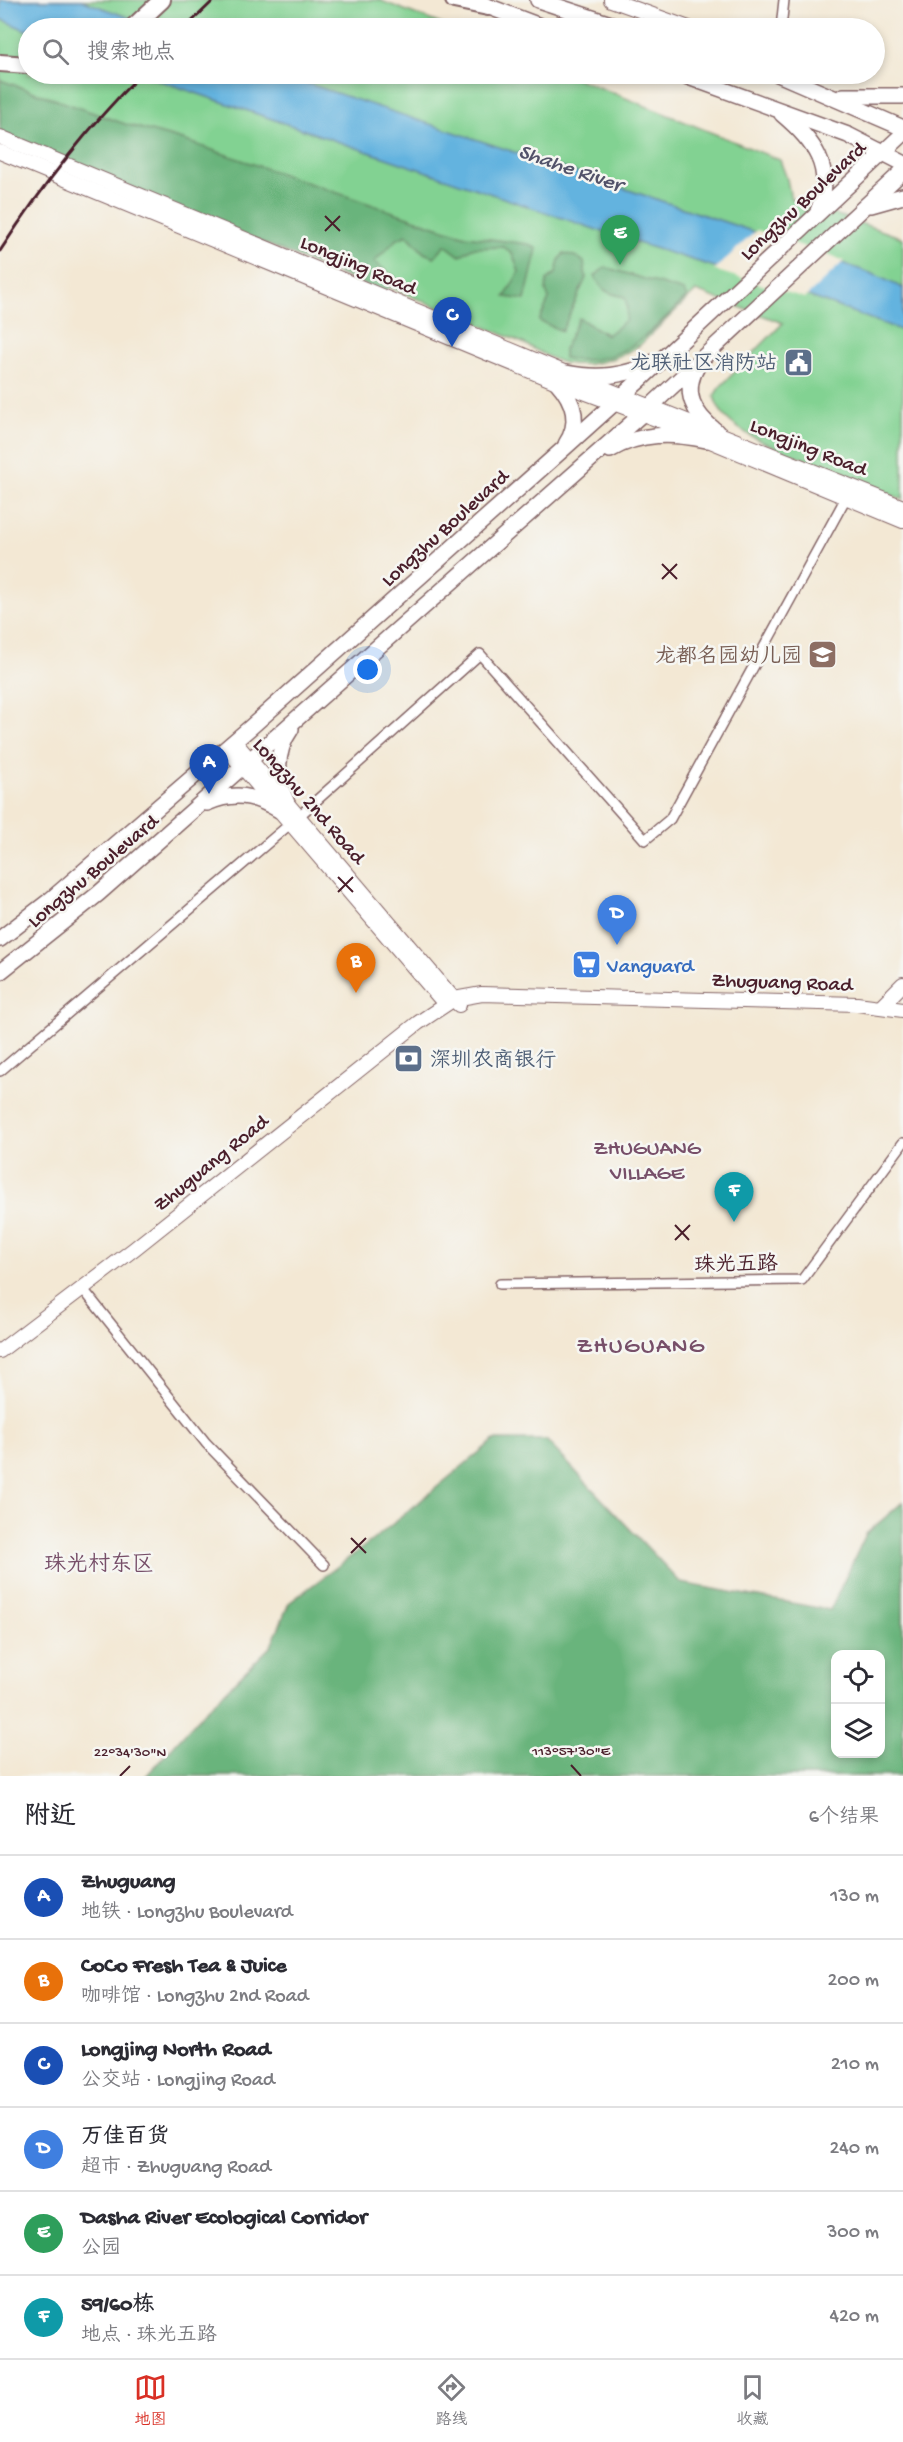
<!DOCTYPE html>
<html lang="zh">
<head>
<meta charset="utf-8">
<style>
  body { margin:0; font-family:"Gochi Hand","LXGW WenKai TC",sans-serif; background:#f7f7f7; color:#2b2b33 }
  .controls { position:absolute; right:18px; bottom:18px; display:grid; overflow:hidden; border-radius:12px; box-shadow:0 3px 9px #0003 }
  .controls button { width:54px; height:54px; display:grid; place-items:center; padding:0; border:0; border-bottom:2px solid #e1e1e2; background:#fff; color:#2b2b33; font:30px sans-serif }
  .you { position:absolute; left:368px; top:670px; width:21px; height:21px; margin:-15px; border:4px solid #fff; border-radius:50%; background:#1a73e8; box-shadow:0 0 0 9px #1a73e833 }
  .badge { display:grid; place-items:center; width:39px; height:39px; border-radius:50%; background:#d93025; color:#fff; font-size:20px; font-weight:700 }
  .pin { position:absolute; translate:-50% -50px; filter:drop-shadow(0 2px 3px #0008) }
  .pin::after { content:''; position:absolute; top:32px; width:21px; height:18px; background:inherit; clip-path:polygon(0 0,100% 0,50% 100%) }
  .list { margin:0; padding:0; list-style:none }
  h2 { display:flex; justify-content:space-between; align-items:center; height:78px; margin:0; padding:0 24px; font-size:26px }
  h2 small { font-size:20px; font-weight:400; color:#7c7c81 }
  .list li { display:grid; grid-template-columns:39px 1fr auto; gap:18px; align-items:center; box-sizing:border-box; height:84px; padding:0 24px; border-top:2px solid #e1e1e2 }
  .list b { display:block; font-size:22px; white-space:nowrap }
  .list p { margin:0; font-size:20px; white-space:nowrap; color:#7c7c81 }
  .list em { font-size:20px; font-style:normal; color:#7c7c81 }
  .icon { flex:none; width:33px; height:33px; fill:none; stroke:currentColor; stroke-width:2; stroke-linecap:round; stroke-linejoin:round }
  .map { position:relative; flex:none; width:903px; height:1776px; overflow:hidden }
  .search { position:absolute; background:#fff; box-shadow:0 3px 9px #0003; left:18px; right:18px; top:18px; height:66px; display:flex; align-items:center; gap:15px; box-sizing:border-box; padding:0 21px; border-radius:33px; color:#7c7c81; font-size:22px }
  .sheet { height:582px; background:#fff }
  nav { display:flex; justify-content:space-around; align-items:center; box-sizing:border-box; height:84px; border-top:2px solid #e1e1e2; background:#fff; font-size:16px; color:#7c7c81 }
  nav a { display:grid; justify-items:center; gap:3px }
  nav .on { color:#d93025 }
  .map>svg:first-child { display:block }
  .green { fill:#82d292; stroke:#66785e; stroke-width:1.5 }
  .forest { fill:#69b47c; stroke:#5a6a54; stroke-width:1.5; fill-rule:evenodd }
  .water { fill:#64b3df; stroke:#576985; stroke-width:1.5 }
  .pier { fill:#f3e8d4 }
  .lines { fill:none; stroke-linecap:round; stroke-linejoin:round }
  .street-casing { stroke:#856566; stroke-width:12 }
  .secondary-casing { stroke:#856566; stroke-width:16 }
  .primary-casing { stroke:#856566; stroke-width:18 }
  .highway-casing { stroke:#856566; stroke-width:20 }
  .street { stroke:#fff; stroke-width:9 }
  .secondary { stroke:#fff; stroke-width:14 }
  .primary { stroke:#fff; stroke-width:15 }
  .highway { stroke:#fff; stroke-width:16 }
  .rail { stroke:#4a1f2b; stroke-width:3 }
  .ticks { fill:none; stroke:#4a1f2b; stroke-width:2 }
  .labels { text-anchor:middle; stroke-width:5; stroke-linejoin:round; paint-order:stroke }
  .street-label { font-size:21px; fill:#4a1f2b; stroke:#f6f6f2 }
  .service-label { font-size:21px; fill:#4e5e75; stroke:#f6f6f2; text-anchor:end }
  .education-label { font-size:21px; fill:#785e54; stroke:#f6f6f2; text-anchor:end }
  .shop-label { font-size:21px; fill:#366cbe; stroke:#f6f6f2; text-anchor:start }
  .water-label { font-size:22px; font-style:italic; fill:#53536a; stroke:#f6f6f2 }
  .neighbourhood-label { font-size:22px; fill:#774f69; stroke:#f6f6f2 }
  .quarter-label { font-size:24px; letter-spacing:1.5px; fill:#774f69; stroke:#f6f6f2 }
  .ticks-label { font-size:15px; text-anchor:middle; fill:#4a1f2b; stroke:#f6f6f2; stroke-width:5; stroke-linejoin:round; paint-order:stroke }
</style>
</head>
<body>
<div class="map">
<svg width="903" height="1776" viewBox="0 0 903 1776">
  <rect width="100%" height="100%" fill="#f6f6f2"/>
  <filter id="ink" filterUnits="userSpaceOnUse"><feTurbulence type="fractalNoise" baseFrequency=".0167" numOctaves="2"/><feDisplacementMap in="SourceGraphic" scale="12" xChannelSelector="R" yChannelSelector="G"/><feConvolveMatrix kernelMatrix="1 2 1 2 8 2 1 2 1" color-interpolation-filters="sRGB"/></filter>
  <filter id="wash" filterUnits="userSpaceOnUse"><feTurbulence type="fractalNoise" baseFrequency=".008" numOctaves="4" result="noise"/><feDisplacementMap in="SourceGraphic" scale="24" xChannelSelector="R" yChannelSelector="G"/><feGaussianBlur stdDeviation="1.35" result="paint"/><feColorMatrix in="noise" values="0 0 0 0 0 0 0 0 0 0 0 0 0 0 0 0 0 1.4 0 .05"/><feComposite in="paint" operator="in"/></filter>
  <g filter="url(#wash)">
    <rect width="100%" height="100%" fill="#f3e8d4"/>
    <!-- green -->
    <path class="green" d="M0,0H379L451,28H28V74H566L780,160L787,179L791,199L903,238V500L758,440C739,429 720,419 714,396L719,388L783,323L696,291L640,345C617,359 592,368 565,363C551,360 535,349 523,343L0,124Z"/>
    <!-- forest -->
    <g class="forest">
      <path d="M0,80L125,124L183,140L440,228L466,236L528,244L537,249L525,300L505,297L519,272L513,255L504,247L472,248L460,256L445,245L434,257L424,253L407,235L396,240L374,262L396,278L384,293L0,134Z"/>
      <path d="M564,253L577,257L584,262L586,278L562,331L539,321L549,299L546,291L547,280L556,273L559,260Z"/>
      <path d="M605,267L684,291L687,297C650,332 620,370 564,358V349L579,318L607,335L626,320L627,307L625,297C609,294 601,291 595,276Z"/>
      <path d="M494,1440H546L681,1583L830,1610L866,1534L903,1502V1776H146L204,1712L271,1646L289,1603L378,1536ZM880,1654V1754H836V1654Z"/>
    </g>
    <!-- water -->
    <g class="water">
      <path d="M0,0H81L157,28H28V31L0,19Z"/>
      <path d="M140,74H279L743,228L873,274L903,288V331L811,297L612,235Z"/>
    </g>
    <!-- pier -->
    <path class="pier" d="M757,230L844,261L805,298L714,270Z"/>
  </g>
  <g filter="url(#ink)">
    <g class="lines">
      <defs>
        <g id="street">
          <path d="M781,28L784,0"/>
          <path d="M298,817L480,654L645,840L670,819L848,494"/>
          <path d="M0,1071L290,824"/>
          <path d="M500,1284L802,1280L903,1143"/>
          <path d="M83,1289L206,1443L324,1565"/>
        </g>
        <g id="secondary">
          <path d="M611,0L689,28"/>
          <path d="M0,137L566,373L903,507"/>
          <path d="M0,152L557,382L672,425L903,521"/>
          <path d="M445,1004L232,755L230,745L240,748L459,1005"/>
          <path d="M881,1006L903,984"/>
          <path d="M0,1351L134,1249L418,1023L454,999L482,994L857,1004L903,1010"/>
        </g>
        <g id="primary">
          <path d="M538,0L623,28"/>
          <path d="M479,3L545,28"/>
          <path d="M680,74L848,135L903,163"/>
          <path d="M778,74L903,128"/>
          <path d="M843,96H903"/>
          <path d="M782,114C814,141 835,168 818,211"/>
          <path d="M871,205L903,196"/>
          <path d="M698,365C681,392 694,414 716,431"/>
          <path d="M566,373C597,379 625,377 654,362"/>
          <path d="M557,382C574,401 581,422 566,444"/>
          <path d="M610,450C641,432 672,433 706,440"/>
          <path d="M207,803C235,791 254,795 279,810"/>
          <path d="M287,803C276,778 274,753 291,729"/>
          <path d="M0,939L48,902L251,727L561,451L641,379L903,134"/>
          <path d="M0,972L98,894L651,406L903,171"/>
        </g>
        <g id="highway">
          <path d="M454,0L488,7"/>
          <path d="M132,28L162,0"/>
          <path d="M0,63L28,65"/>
        </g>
      </defs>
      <!-- street casing -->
      <use href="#street" class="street-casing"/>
      <!-- secondary casing -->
      <use href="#secondary" class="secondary-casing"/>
      <!-- primary casing -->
      <use href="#primary" class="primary-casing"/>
      <!-- highway casing -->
      <use href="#highway" class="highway-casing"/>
      <!-- street -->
      <use href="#street" class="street"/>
      <!-- secondary -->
      <use href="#secondary" class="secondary"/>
      <!-- primary -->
      <use href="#primary" class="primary"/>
      <!-- highway -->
      <use href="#highway" class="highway"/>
      <!-- rail -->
      <g class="rail">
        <path d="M185,28L214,0"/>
        <path d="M0,251C41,188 88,127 141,74"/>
      </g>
    </g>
  </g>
  <!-- ticks -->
  <path class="ticks" d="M325,216L340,231M325,231L340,216M662,564L677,579M662,579L677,564M338,877L353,892M338,892L353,877M675,1225L689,1240M675,1240L690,1225M351,1538L366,1553M351,1553L366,1538M571,1765L581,1776M120,1776L130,1766"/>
  <!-- icons -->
  <defs>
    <symbol id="civic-square" viewBox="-11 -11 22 22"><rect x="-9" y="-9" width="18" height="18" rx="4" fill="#5c6f8a" stroke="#f6f6f2"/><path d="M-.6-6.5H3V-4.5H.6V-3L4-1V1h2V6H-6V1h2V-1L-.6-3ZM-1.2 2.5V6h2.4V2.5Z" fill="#fff"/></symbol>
    <symbol id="school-square" viewBox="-11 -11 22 22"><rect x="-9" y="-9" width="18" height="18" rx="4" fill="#8d6e63" stroke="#f6f6f2"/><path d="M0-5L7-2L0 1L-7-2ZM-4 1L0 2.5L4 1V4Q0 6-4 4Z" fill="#fff"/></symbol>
    <symbol id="supermarket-square" viewBox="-11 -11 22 22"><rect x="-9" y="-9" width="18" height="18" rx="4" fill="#3f7fe0" stroke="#f6f6f2"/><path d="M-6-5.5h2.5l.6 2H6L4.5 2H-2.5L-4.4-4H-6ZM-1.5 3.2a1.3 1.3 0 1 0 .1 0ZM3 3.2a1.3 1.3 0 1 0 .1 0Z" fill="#fff"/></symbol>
    <symbol id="bank-square" viewBox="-11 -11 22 22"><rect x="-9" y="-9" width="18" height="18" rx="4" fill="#5c6f8a" stroke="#f6f6f2"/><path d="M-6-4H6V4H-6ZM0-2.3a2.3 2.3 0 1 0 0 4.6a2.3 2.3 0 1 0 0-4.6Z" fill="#fff"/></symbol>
  </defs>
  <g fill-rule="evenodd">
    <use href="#civic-square" x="782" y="346" width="33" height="33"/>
    <use href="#school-square" x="806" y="638" width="33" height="33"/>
    <use href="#supermarket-square" x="570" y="948" width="33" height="33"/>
    <use href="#bank-square" x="392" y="1042" width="33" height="33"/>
  </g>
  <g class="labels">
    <!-- street labels -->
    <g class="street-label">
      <text transform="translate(802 200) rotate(-43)" y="7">Longzhu Boulevard</text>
      <text transform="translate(359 264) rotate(23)" y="7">Longjing Road</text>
      <text transform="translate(809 446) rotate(22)" y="7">Longjing Road</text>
      <text transform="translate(444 527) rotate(-42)" y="7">Longzhu Boulevard</text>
      <text transform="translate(310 800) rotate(49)" y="7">Longzhu 2nd Road</text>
      <text transform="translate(92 870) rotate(-40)" y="7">Longzhu Boulevard</text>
      <text transform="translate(782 981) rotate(2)" y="7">Zhuguang Road</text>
      <text transform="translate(210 1162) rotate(-39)" y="7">Zhuguang Road</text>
      <text transform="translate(736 1263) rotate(-1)" y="7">珠光五路</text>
    </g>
    <!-- service labels -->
    <g class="service-label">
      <text x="777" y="369">龙联社区消防站</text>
      <text x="430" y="1066" text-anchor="start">深圳农商银行</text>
    </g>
    <!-- education labels -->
    <g class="education-label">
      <text x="802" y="662">龙都名园幼儿园</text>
    </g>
    <!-- shop labels -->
    <g class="shop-label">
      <text x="607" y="972">Vanguard</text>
    </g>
    <!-- water labels -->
    <g class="water-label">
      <text transform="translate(571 166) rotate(19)" y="8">Shahe River</text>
    </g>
    <!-- neighbourhood labels -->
    <g class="neighbourhood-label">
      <text x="647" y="1154">ZHUGUANG<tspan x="647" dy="25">VILLAGE</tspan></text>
      <text x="99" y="1570">珠光村东区</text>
    </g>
    <!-- quarter labels -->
    <g class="quarter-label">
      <text x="641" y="1352">ZHUGUANG</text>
    </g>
  </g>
  <g class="ticks-label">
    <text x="571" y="1755">113°57'30"E</text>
    <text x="130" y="1756">22°34'30"N</text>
  </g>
</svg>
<div class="controls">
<button><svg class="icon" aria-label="locate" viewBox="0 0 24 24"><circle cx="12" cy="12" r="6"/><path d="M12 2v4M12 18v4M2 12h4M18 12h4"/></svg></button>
<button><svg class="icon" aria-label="layers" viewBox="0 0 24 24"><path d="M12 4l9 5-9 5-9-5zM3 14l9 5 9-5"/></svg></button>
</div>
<div class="you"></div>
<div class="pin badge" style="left:209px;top:794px;background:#1a4fb4">A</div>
<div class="pin badge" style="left:356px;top:993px;background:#e8710a">B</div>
<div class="pin badge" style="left:452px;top:347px;background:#1a4fb4">C</div>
<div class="pin badge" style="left:617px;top:945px;background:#3f7fe0">D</div>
<div class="pin badge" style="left:620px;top:265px;background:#2e9e5b">E</div>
<div class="pin badge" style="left:734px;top:1222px;background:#0f9aa8">F</div>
<div class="search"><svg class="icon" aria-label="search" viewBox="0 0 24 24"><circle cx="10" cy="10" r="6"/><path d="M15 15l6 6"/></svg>搜索地点</div>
</div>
<section class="sheet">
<h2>附近<small>6个结果</small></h2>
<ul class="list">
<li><span class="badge" style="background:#1a4fb4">A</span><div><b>Zhuguang</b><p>地铁 · Longzhu Boulevard</p></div><em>130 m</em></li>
<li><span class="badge" style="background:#e8710a">B</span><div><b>CoCo Fresh Tea &amp; Juice</b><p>咖啡馆 · Longzhu 2nd Road</p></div><em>200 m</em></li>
<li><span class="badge" style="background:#1a4fb4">C</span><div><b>Longjing North Road</b><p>公交站 · Longjing Road</p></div><em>210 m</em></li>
<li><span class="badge" style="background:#3f7fe0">D</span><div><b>万佳百货</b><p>超市 · Zhuguang Road</p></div><em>240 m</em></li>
<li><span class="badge" style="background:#2e9e5b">E</span><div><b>Dasha River Ecological Corridor</b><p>公园</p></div><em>300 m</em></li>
<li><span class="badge" style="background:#0f9aa8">F</span><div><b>59/60栋</b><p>地点 · 珠光五路</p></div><em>420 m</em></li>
</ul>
</section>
<nav>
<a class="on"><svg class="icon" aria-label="map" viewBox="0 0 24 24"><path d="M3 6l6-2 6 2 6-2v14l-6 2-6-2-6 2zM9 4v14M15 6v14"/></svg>地图</a>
<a><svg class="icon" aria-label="directions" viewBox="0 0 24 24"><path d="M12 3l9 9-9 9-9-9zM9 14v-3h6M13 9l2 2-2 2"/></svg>路线</a>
<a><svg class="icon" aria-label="saved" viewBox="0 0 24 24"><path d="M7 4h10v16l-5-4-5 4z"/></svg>收藏</a>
</nav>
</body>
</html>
